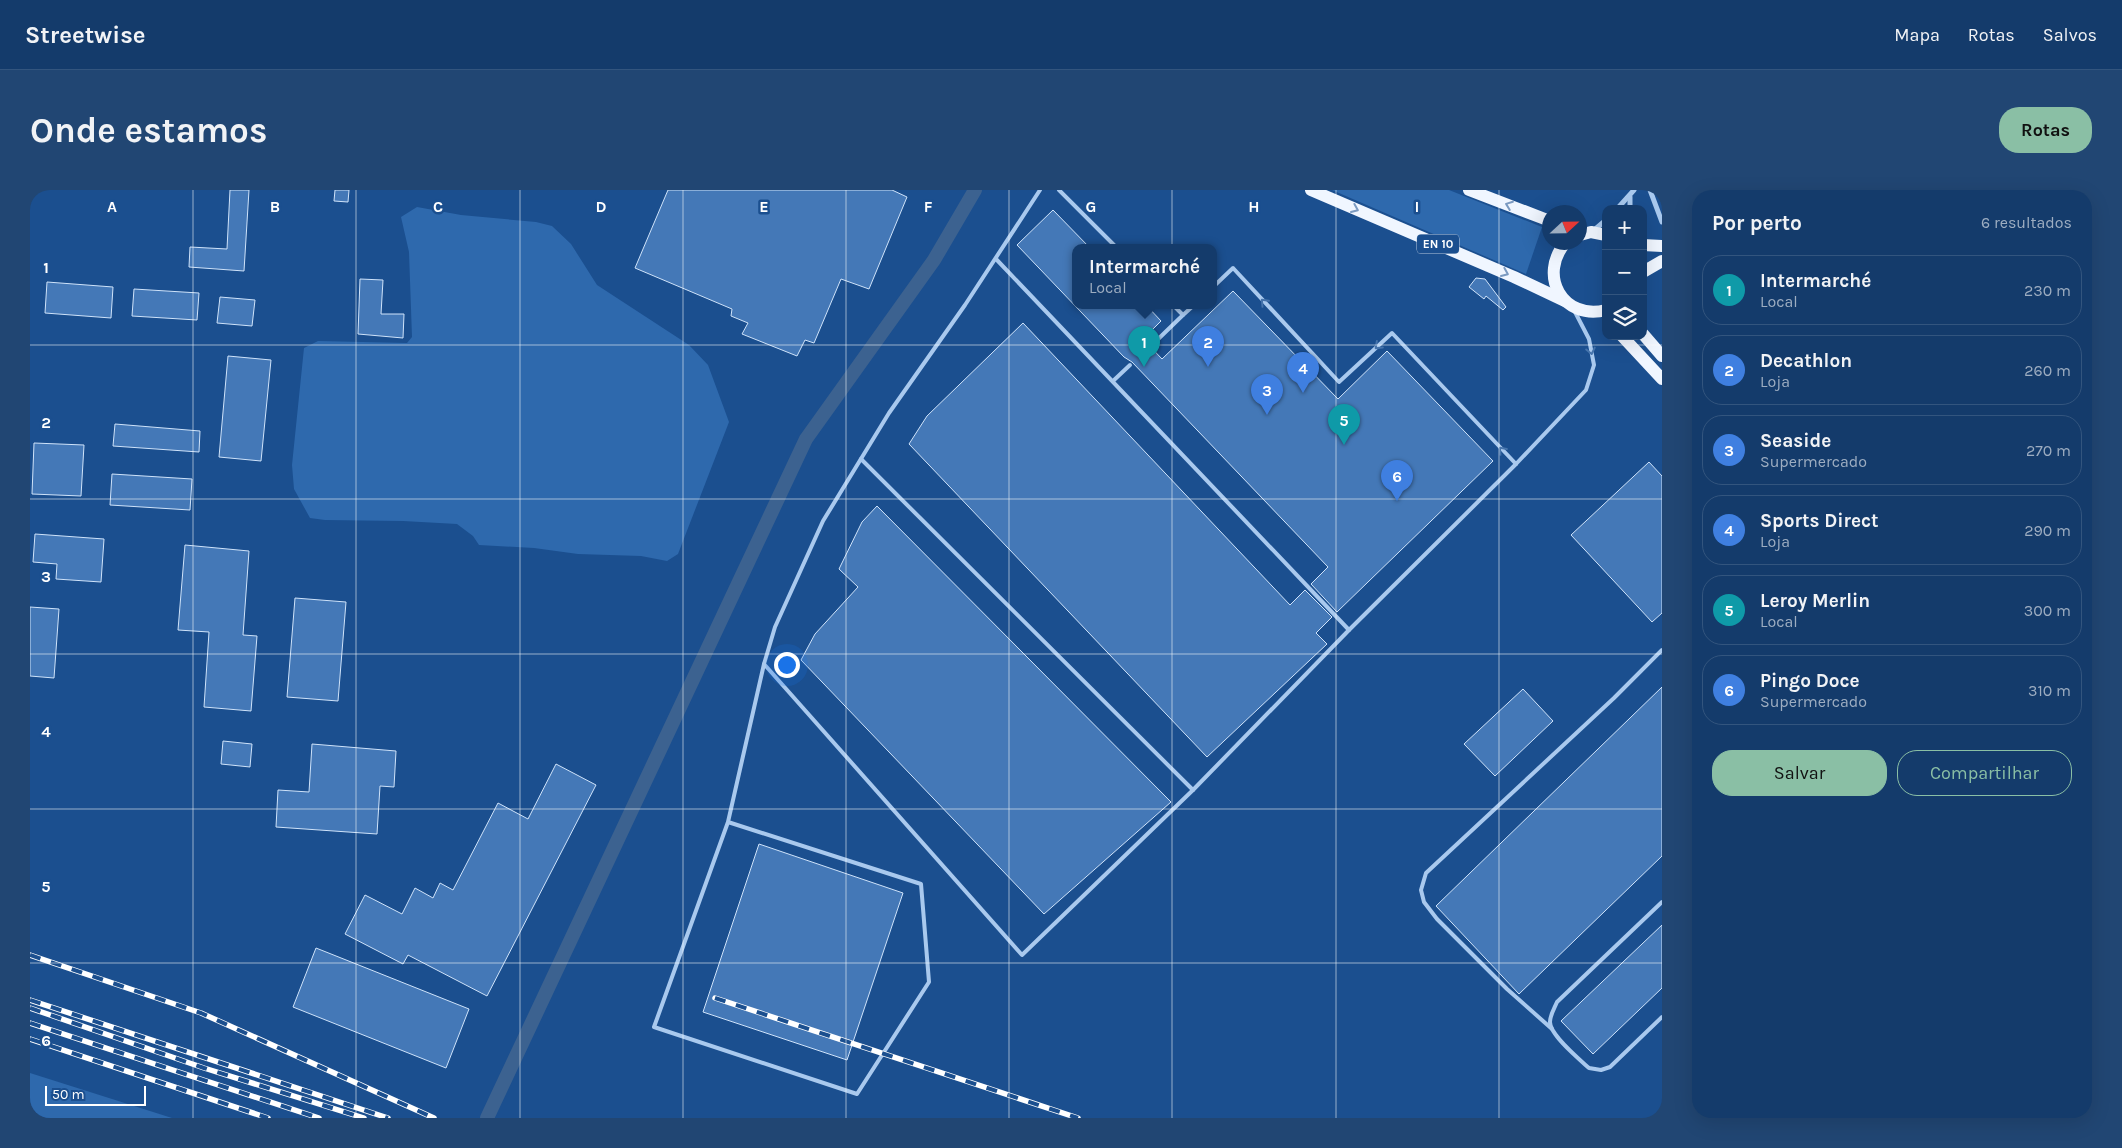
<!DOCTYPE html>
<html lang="pt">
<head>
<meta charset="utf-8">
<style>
  body { margin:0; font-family:Karla,sans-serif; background:#214673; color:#f1f3f6 }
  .controls { position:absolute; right:15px; top:15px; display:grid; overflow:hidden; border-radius:10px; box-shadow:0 5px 20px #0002 }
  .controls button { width:45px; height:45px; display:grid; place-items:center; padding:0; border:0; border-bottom:1px solid #33557e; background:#143b6b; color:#f1f3f6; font:25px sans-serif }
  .compass { position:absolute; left:1512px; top:15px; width:45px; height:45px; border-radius:50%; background:#143b6b; box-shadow:0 5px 20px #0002; rotate:68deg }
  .scale { position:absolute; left:15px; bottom:12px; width:101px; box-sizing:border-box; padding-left:5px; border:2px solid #fff; border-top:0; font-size:14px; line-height:18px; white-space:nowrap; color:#fff; -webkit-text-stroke:4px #1b4f8f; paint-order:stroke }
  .you { position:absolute; left:756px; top:474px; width:18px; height:18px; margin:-12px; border:4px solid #fff; border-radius:50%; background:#1a73e8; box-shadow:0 0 0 8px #1a73e833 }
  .badge { display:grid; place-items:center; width:32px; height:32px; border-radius:50%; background:#8abfa5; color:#fff; font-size:16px; font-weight:700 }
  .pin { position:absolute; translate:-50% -41px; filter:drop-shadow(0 1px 2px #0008) }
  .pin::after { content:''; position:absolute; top:26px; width:18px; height:15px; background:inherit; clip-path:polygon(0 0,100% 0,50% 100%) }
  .popup { position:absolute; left:1042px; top:54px; width:145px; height:65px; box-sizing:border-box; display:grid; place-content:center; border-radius:10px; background:#143b6b; filter:drop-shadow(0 1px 4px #0005); font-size:16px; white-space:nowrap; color:#9dadc1 }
  .popup b { font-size:19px; color:#f1f3f6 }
  .popup::after { content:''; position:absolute; left:50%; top:100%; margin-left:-10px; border:10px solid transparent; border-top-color:#143b6b }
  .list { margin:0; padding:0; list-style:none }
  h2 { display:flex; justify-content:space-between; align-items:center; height:65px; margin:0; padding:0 20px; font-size:21px }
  h2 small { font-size:16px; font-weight:400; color:#9dadc1 }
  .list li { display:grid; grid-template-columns:32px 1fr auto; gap:15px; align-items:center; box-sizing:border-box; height:70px; margin:0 10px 10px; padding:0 10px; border:1px solid #33557e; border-radius:20px }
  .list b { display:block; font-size:19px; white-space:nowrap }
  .list p { margin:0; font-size:16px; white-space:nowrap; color:#9dadc1 }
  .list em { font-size:16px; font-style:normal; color:#9dadc1 }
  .actions { display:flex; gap:10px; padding:15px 20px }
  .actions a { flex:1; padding:11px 0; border:1px solid #8abfa5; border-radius:20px; text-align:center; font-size:18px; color:#8abfa5 }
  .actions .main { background:#8abfa5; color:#111 }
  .icon { flex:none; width:28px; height:28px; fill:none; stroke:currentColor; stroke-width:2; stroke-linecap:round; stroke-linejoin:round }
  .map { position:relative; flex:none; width:1632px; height:928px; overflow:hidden; border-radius:20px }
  header { display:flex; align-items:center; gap:30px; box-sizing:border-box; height:70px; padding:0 25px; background:#143b6b; border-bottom:1px solid #33557e }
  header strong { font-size:24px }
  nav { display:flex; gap:28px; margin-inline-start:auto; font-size:18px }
  .intro { display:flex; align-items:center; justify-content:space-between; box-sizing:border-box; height:120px; padding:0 30px }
  h1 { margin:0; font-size:35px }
  .button { padding:12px 22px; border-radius:20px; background:#8abfa5; color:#111; font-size:18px; font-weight:700 }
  main { display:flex; gap:30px; padding:0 30px }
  aside { flex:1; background:#143b6b; border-radius:20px; box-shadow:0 5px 20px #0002 }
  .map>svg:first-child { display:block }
  .green { fill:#2e69ad }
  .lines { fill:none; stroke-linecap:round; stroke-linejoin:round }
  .canal { stroke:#3c6290; stroke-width:14 }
  .building { fill:#4478b7; stroke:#cfe3fa }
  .lane { stroke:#a9c9ee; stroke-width:4 }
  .street { stroke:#a9c9ee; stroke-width:5 }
  .primary { stroke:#f0f6ff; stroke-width:12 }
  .rail-casing { stroke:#fff; stroke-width:5.5 }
  .rail { stroke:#1b4f8f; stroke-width:4; stroke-dasharray:11; stroke-linecap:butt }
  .oneway { stroke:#7b9ac1 }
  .oneway2 { stroke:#4674ac }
  .grid { fill:none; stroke:#fff; stroke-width:1; stroke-opacity:0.55 }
  .labels { text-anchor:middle; stroke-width:5; stroke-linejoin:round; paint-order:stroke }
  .shield { fill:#1b4f8f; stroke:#bbcadd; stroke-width:1 }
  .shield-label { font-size:12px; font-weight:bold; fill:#fff }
  .grid-label { font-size:16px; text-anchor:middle; font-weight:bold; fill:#fff; stroke:#1b4f8f; stroke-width:5; stroke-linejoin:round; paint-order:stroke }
</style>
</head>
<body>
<header>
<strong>Streetwise</strong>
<nav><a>Mapa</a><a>Rotas</a><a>Salvos</a></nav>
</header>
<div class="intro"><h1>Onde estamos</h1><a class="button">Rotas</a></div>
<main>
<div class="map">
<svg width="1632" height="928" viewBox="0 0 1632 928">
  <rect width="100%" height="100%" fill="#1b4f8f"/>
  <!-- green -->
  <g class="green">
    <path d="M1302,0H1419L1512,37L1496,84Z"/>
    <path d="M387,17L431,25L506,32L522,36L541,54L567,95L659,155L678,175L699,232L648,364L637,371L611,366L548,364L504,358L449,355L443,346L427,334L373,331L295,330L280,328L264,299L262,275L274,158L288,151L377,153L382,147L379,62L371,27Z"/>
    <path d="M0,883L142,928H0Z"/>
  </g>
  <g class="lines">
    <!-- canal -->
    <path class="canal" d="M457,928L776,249L904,70L945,0"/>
  </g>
  <!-- building -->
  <g class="building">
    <path d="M200,0H219L214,81L159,77L160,57L197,59Z"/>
    <path d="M305,0H319L318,12L304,11Z"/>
    <path d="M638,0H862L877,7L839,99L811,89L784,153L775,150L767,166L712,144L718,133L701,126L702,119L605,78Z"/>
    <path d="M1023,20L1060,58H1045V116H1117L1131,131L1113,149L1132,169L1203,101L1308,209L1357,161L1463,271L1307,422L1281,394L1298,377L1102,172L1094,167L987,55Z"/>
    <path d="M1446,88L1455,89L1476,117L1473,120L1456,106L1454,109L1439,97Z"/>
    <path d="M330,89L353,90L351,124H374L373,148L328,144Z"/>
    <path d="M17,92L83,97L81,128L15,123Z"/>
    <path d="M104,99L169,103L167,130L102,126Z"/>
    <path d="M190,107L225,110L222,136L187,133Z"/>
    <path d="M993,133L1260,415L1275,400L1302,427L1286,443L1297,454L1177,567L879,254L897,226Z"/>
    <path d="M198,166L241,170L231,271L189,267Z"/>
    <path d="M85,234L170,241L169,262L83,256Z"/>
    <path d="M4,253L54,255L51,306L2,304Z"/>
    <path d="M1619,272L1632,286V423L1622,432L1541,345Z"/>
    <path d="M82,284L162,289L160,320L80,315Z"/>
    <path d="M847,316L1141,612L1014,724L771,470L785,444L828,397L809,379L832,332Z"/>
    <path d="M5,344L74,349L71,392L26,389L27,374L3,372Z"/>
    <path d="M155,355L219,361L213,445L227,446L221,521L174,517L179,442L148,440Z"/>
    <path d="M265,408L316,412L308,511L257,507Z"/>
    <path d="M0,417L29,419L24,488L0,486Z"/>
    <path d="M1632,497V666L1489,804L1406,716Z"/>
    <path d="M1493,499L1523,531L1465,586L1434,554Z"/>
    <path d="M193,551L222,554L220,577L191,574Z"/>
    <path d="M282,554L366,561L364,597L350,596L347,644L246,637L248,600L279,602Z"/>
    <path d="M526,574L566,595L457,806L378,765L373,774L315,744L335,705L372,724L385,698L403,708L410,693L423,700L468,613L498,629Z"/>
    <path d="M729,654L873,703L817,870L673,822Z"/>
    <path d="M1632,735V798L1563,864L1531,831Z"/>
    <path d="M286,758L439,819L416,878L263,817Z"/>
  </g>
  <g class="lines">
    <!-- lane -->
    <g class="lane">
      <path d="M1010,0L935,115L859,223L793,331L745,437L734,474L992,765L1163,600L1319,440L1486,274"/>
      <path d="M1029,0L1087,58"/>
      <path d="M966,69L1319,440"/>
      <path d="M1183,97L1203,78L1309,192L1362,143L1486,274L1556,200L1564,175L1559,149L1544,120"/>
      <path d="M1144,116L1153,125L1163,116"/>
      <path d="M1122,155L1153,125"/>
      <path d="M1083,191L1100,175"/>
      <path d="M831,269L1163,600"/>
      <path d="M698,632L891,694L899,792L827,904L624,837L698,632L734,474"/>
      <path d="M1632,712L1527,812C1524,819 1520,825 1520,832C1520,845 1549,869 1559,878L1571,880L1580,877L1632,827"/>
      <path d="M1522,839L1477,799L1407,729L1394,712L1391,700L1396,683L1584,508L1632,460"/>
    </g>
    <!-- street -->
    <g class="street">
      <path d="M1620,0L1632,32"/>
      <path d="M1587,19L1604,0"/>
      <path d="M1600,19V7"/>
      <path d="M1563,41L1576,30"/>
    </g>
    <!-- primary -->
    <g class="primary">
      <path d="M1281,0L1484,87L1535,111"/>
      <path d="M1439,0L1520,31"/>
      <path d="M1550,45L1561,42L1576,45"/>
      <path d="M1536,52C1507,85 1533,131 1576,120"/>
      <path d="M1613,55L1632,56"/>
      <path d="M1613,82L1632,71"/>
      <path d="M1613,144L1632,166"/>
      <path d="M1592,146L1632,189"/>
    </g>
    <defs>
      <g id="rail">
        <path d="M0,765L171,823L404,928"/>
        <path d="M685,808L1048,928"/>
        <path d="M0,810L358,928"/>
        <path d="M0,818L174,878L334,928"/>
        <path d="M0,833L289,928"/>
        <path d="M0,849L238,928"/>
      </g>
    </defs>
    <!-- rail casing -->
    <use href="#rail" class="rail-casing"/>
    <!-- rail -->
    <use href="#rail" class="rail"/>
  </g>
  <!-- one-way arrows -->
  <defs><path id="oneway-chevron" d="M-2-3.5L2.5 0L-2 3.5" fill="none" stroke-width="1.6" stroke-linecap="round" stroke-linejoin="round" transform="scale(1.25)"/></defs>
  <g class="oneway">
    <use href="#oneway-chevron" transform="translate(1479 15) rotate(-159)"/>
    <use href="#oneway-chevron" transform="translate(1325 19) rotate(23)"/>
    <use href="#oneway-chevron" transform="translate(1475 83) rotate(23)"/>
  </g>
  <g class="oneway2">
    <use href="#oneway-chevron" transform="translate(1234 112) rotate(-133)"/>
    <use href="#oneway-chevron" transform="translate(1348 156) rotate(137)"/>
    <use href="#oneway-chevron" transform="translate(1561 161) rotate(78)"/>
    <use href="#oneway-chevron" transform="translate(1472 260) rotate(-132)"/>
  </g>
  <!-- grid -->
  <path class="grid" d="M163,0V928M326,0V928M490,0V928M653,0V928M816,0V928M979,0V928M1142,0V928M1306,0V928M1469,0V928M0,155H1632M0,309H1632M0,464H1632M0,619H1632M0,773H1632"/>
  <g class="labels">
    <!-- shield labels -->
    <rect class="shield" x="1387" y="44.5" width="42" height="19" rx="4"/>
    <g class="shield-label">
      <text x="1408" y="58">EN 10</text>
    </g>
  </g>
  <g class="grid-label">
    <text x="82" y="22">A</text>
    <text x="245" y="22">B</text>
    <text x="408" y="22">C</text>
    <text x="571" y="22">D</text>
    <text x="734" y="22">E</text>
    <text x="898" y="22">F</text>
    <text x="1061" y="22">G</text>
    <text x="1224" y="22">H</text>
    <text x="1387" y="22">I</text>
    <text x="16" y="83">1</text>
    <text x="16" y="238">2</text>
    <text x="16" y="392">3</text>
    <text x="16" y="547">4</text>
    <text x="16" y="702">5</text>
    <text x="16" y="856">6</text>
  </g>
</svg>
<div class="controls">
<button>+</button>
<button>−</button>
<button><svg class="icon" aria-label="layers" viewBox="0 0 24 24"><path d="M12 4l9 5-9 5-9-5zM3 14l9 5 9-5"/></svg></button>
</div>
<svg class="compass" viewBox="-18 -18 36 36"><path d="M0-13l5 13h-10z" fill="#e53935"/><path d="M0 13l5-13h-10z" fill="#9dadc1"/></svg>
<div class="scale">50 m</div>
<div class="you"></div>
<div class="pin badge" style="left:1114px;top:177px;background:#0f9aa8">1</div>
<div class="popup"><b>Intermarché</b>Local</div>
<div class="pin badge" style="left:1178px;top:177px;background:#3f7fe0">2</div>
<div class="pin badge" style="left:1237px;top:225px;background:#3f7fe0">3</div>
<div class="pin badge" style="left:1273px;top:203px;background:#3f7fe0">4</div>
<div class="pin badge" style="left:1314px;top:255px;background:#0f9aa8">5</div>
<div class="pin badge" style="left:1367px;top:311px;background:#3f7fe0">6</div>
</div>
<aside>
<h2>Por perto<small>6 resultados</small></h2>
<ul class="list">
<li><span class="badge" style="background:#0f9aa8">1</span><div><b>Intermarché</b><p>Local</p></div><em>230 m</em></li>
<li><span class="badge" style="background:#3f7fe0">2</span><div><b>Decathlon</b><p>Loja</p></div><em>260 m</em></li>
<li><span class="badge" style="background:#3f7fe0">3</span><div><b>Seaside</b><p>Supermercado</p></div><em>270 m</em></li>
<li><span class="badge" style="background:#3f7fe0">4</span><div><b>Sports Direct</b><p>Loja</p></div><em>290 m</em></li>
<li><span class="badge" style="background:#0f9aa8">5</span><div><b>Leroy Merlin</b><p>Local</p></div><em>300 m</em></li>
<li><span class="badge" style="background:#3f7fe0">6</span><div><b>Pingo Doce</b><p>Supermercado</p></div><em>310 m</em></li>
</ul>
<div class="actions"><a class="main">Salvar</a><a>Compartilhar</a></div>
</aside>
</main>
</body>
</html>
